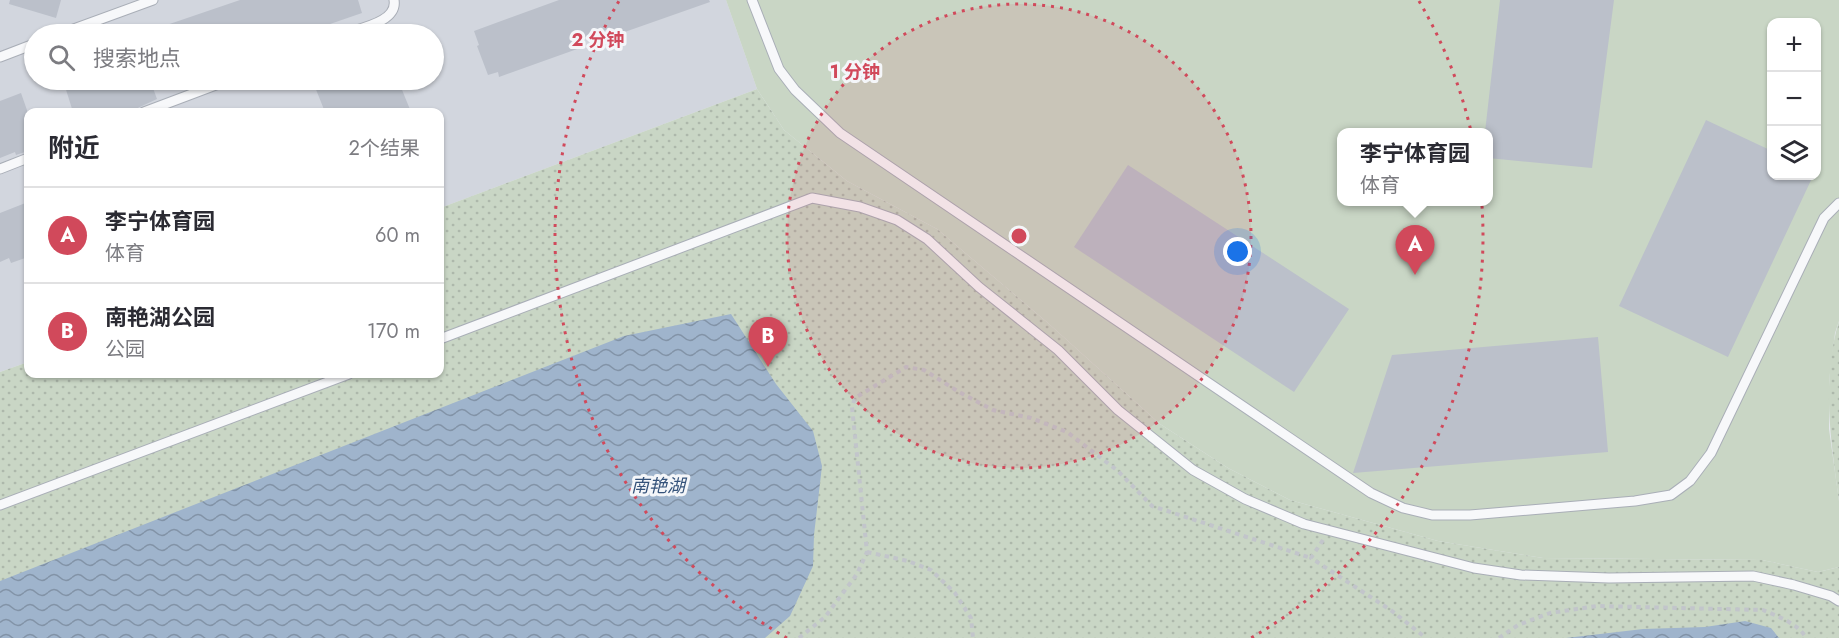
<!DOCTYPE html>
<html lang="zh">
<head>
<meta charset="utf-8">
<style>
  body { margin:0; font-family:Jost,"Noto Sans SC",sans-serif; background:#f2f2f3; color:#2b2b33 }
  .controls { position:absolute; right:18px; top:18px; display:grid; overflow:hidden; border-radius:12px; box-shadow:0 2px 4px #0004 }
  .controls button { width:54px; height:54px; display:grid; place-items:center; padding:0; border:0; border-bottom:2px solid #e1e1e2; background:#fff; color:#2b2b33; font:30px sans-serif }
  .you { position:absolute; left:1238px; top:252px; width:21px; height:21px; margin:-15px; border:4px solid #fff; border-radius:50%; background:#1a73e8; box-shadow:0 0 0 9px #1a73e833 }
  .badge { display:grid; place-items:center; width:39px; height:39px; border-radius:50%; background:#d1495b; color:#fff; font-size:20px; font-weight:700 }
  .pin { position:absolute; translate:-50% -50px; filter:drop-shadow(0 2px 3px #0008) }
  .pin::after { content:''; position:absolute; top:32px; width:21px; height:18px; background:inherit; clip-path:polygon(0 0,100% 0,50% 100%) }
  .popup { position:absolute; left:1337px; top:128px; width:156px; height:78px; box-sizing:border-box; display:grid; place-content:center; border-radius:12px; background:#fff; filter:drop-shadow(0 2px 4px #0005); font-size:20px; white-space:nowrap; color:#7c7c81 }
  .popup b { font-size:22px; color:#2b2b33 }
  .popup::after { content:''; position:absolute; left:50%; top:100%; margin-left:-12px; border:12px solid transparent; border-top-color:#fff }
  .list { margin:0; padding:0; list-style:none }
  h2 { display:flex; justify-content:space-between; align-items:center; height:78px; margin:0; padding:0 24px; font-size:26px }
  h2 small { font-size:20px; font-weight:400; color:#7c7c81 }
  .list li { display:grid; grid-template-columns:39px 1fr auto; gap:18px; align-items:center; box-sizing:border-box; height:96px; padding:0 24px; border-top:2px solid #e1e1e2 }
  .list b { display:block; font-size:22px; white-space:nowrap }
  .list p { margin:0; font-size:20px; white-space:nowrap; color:#7c7c81 }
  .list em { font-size:20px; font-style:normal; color:#7c7c81 }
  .icon { flex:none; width:33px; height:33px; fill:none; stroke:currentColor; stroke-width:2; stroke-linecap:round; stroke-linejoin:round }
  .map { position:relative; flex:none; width:1839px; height:638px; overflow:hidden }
  .search { position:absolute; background:#fff; box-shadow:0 2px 4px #0004; left:24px; top:24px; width:420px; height:66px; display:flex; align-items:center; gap:15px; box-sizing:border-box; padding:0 21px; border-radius:33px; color:#7c7c81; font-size:22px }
  .panel { position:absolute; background:#fff; box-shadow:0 2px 4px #0004; left:24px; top:108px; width:420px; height:270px; border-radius:12px }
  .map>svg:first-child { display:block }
  .built { fill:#d2d6de; fill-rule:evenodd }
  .grass { fill:#c9d6c5; fill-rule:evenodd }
  .park { fill:url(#park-dots) }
  .water { fill:url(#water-waves) }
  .building { fill:#bbc0ca }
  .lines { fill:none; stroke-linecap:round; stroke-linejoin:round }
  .lane-casing { stroke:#a9aeb7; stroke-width:11 }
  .path { stroke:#c2c5cb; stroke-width:4; stroke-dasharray:4.5 4.5; stroke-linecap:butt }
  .lane { stroke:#f7f8fa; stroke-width:9 }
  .ring { fill:none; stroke:#d1495b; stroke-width:3; stroke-dasharray:3 6 }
  .labels { text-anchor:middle; stroke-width:6; stroke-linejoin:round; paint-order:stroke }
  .water-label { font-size:18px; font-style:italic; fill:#34527a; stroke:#f4f6f9 }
  .centre { fill:#d1495b; stroke:#f4f6f9; stroke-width:3 }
  .ring-label { font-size:18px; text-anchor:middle; font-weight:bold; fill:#d1495b; stroke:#f4f6f9; stroke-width:6; stroke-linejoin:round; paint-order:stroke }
</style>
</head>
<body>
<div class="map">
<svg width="1839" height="638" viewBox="0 0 1839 638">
  <defs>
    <pattern id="park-dots" width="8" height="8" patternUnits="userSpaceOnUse" patternTransform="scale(1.5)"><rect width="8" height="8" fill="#c9d6c5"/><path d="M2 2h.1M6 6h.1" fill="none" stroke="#adb8ab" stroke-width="1.8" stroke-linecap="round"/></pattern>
    <pattern id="water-waves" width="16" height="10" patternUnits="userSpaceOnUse" patternTransform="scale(1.5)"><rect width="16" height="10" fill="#9fb4cc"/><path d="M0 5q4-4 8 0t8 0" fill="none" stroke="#8293a7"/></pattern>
  </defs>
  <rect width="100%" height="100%" fill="#e4e7ec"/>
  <!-- built -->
  <path class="built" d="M0,0H726L757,89L440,208V112H28V362L0,372ZM34,34H434V80H34Z"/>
  <!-- grass -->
  <path class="grass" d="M726,0H1839V321L1835,333L1829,381V429L1839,501V567L1818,572L1762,560L1543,558L1438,541L1290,500L1228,468L1160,424L1048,323L937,229L847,181L784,130L757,89ZM1772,22H1816V176H1772ZM1342,132H1488V202H1342Z"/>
  <!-- park -->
  <g class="park">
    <path d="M757,89L784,130L847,181L937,229L1048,323L1160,424L1228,468L1290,500L1438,541L1543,558L1762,560L1818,572L1839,567V638H0V372L28,362V374H440V208Z"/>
    <path d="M1839,321V501C1831,441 1821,380 1839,321Z"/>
  </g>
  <!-- water -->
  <g class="water">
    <path d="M731,314L776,384L813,431L822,466L814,535L813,566L790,616L765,638H0V581L624,336Z"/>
    <path d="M1745,621L1771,628L1779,638H1566L1643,629L1705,627Z"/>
  </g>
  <!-- building -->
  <g class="building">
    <path d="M10,0H61L56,18L9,4Z"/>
    <path d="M240,0H358L362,13L301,34H147L146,32Z"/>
    <path d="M559,0H709L710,2L619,34L617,30L607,33L606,30L577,40L580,48L499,77L498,72L488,75L477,46L479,45L474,31Z"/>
    <path d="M1500,0H1614L1592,168L1488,158V132H1485Z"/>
    <path d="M63,80H150L157,99L129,112H73Z"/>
    <path d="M336,80H398L411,112H325L315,87Z"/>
    <path d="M21,93L28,113V151L16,155L15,152L0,158V101Z"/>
    <path d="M1706,120L1772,151V176H1813L1728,357L1619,306Z"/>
    <path d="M1128,165L1349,309L1294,392L1074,247Z"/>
    <path d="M28,202V257L11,263L9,258L0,262V213Z"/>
    <path d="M1598,337L1608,452L1353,473L1392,355Z"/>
  </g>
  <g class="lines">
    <defs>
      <g id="lane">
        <path d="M752,0L779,69L795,90L840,133L1371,493L1403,508L1432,515H1470L1635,501L1671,495L1690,481L1711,453L1824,218L1839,203"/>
        <path d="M60,34L153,0"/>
        <path d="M344,34C360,28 398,22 394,0"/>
        <path d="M0,57L34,44"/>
        <path d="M144,112L229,80"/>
        <path d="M0,169L28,158"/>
        <path d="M440,339L812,198L860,207L897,220L927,239L979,287L1058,350L1118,410L1193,470L1245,499L1304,524L1474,568L1521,575L1609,578L1753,576L1794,585L1831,596L1839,601"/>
        <path d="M0,505L349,374"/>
      </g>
    </defs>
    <!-- lane casing -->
    <use href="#lane" class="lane-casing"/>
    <!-- path -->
    <g class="path">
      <path d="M1323,540L1311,558L1392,611L1426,638"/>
      <path d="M867,552L908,561L931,570L955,593L971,618L973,638"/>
      <path d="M799,638L825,617L857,574L867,552L852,407L855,398L906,367L924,370L959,392L993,410L1031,418L1067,432L1118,471L1152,506L1311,558"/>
      <path d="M1499,638L1518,625L1550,613L1597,606L1763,610C1777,616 1799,624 1806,638"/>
    </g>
    <!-- lane -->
    <use href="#lane" class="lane"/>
  </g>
  <!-- distance rings -->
  <circle cx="1019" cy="236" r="232" fill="#d1495b" fill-opacity=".12"/>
  <g class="ring">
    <circle cx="1019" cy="236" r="232"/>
    <path d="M787 638A464 464 0 0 1 619 1M1419 1A464 464 0 0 1 1251 638"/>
  </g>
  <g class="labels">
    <!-- water labels -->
    <g class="water-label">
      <text x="658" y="492">南艳湖</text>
    </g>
  </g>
  <circle cx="1019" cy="236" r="9" class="centre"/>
  <g class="ring-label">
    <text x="598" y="46">2 分钟</text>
    <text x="855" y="78">1 分钟</text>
  </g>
</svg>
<div class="controls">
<button>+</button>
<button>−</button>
<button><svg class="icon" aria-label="layers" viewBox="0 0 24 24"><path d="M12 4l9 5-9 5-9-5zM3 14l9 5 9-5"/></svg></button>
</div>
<div class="you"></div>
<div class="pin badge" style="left:1415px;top:275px">A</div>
<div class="popup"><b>李宁体育园</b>体育</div>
<div class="pin badge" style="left:768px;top:367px">B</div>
<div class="search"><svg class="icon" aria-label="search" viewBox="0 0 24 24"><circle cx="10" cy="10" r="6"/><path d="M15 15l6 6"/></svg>搜索地点</div>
<section class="panel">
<h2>附近<small>2个结果</small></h2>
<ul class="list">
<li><span class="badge">A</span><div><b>李宁体育园</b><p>体育</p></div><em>60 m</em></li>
<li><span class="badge">B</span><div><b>南艳湖公园</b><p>公园</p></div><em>170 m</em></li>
</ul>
</section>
</div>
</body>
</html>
